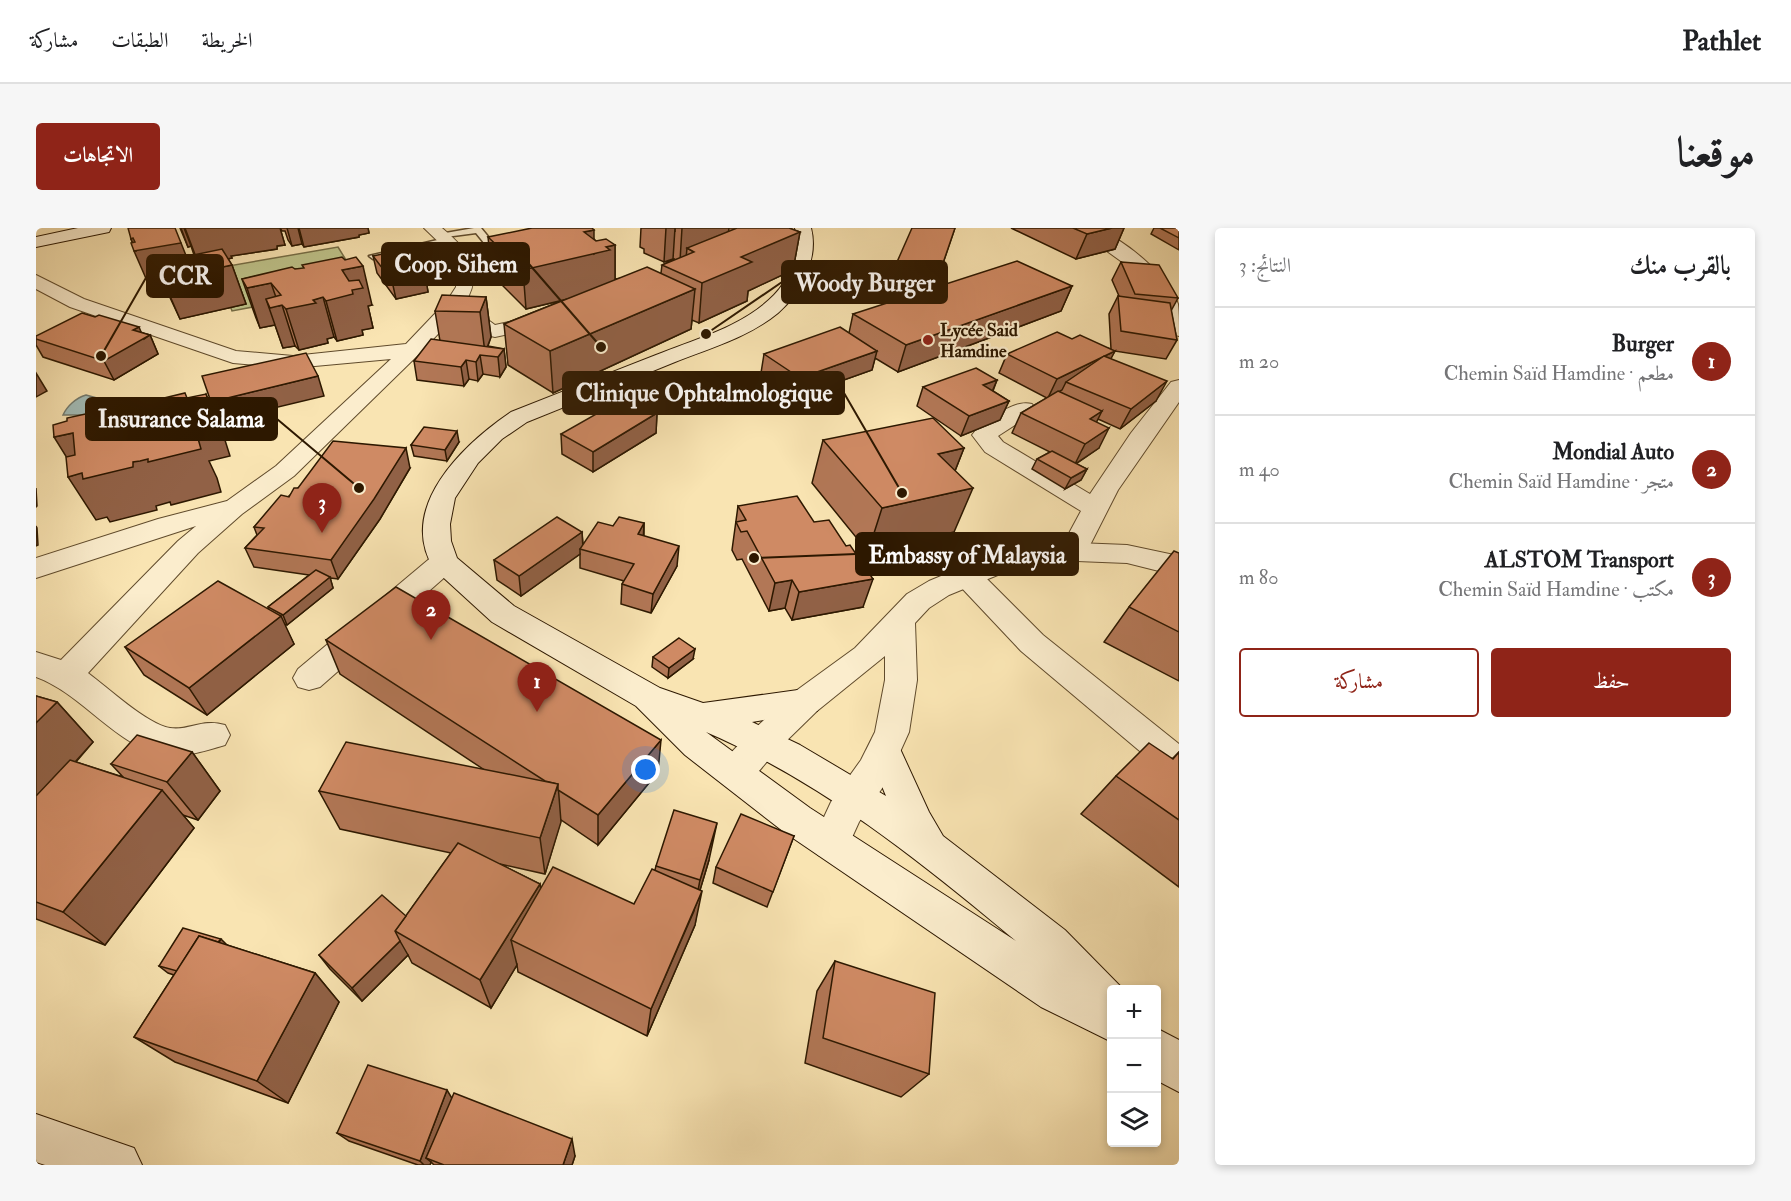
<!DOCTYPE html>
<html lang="ar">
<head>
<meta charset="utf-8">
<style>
  body { margin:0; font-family:"IM FELL Double Pica",Amiri,serif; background:#f6f6f6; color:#202124; direction:rtl }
  .controls { position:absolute; right:18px; bottom:18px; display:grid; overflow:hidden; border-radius:6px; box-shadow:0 3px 9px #0003 }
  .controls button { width:54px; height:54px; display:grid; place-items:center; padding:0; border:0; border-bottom:2px solid #e0e0e0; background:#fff; color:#202124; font:30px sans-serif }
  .you { position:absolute; left:610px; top:542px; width:21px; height:21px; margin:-15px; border:4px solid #fff; border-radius:50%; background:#1a73e8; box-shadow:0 0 0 9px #1a73e833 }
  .badge { display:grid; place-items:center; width:39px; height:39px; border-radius:50%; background:#8f2418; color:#fff; font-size:20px; font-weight:700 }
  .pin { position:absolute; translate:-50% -50px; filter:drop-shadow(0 2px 3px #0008) }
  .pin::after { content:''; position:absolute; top:32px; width:21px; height:18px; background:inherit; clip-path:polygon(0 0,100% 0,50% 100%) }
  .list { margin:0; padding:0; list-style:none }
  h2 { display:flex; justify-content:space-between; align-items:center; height:78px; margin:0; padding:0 24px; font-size:26px }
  h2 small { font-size:20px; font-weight:400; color:#757577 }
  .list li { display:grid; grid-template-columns:39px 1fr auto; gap:18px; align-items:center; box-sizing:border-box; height:108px; padding:0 24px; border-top:2px solid #e0e0e0 }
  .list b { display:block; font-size:22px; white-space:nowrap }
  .list p { margin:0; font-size:20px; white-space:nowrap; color:#757577 }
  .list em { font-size:20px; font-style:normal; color:#757577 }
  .actions { display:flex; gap:12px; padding:18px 24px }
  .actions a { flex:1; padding:14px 0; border:2px solid #8f2418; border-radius:6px; text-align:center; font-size:21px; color:#8f2418 }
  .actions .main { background:#8f2418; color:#fff }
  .icon { flex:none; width:33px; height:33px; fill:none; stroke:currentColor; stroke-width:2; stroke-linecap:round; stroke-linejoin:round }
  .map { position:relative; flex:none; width:1143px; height:937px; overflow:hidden; direction:ltr; border-radius:6px }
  header { display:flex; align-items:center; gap:36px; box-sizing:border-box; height:84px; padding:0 30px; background:#fff; border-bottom:2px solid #e0e0e0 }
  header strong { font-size:28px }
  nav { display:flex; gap:33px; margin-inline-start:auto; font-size:21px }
  .intro { display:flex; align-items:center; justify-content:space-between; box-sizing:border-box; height:144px; padding:0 36px }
  h1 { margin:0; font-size:42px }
  .button { padding:15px 27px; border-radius:6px; background:#8f2418; color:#fff; font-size:21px; font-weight:700 }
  main { display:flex; gap:36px; padding:0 36px }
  aside { flex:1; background:#fff; border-radius:6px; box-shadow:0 3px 9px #0003 }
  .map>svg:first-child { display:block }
  .green { fill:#bfc48b; stroke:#766e46; stroke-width:1.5 }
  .water { fill:#a2bcb7; stroke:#737a6e; stroke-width:1.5 }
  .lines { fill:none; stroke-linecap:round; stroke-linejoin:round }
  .service-casing { stroke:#604b2c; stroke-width:3 }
  .minor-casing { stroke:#604b2c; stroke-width:2 }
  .tertiary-casing { stroke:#604b2c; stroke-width:2 }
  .secondary-casing { stroke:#2d1800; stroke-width:2 }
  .service { fill:#fbedcd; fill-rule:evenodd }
  .minor { fill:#fbedcd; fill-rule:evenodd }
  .tertiary { fill:#fbedcd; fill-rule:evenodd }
  .secondary { fill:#fbedcd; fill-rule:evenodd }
  .wall { fill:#b27756; stroke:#2d1800; stroke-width:1.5 }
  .shaded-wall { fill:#916146; stroke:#2d1800; stroke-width:1.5 }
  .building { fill:#cf8a64; stroke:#2d1800; stroke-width:1.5 }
  .poi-dot { fill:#8f2418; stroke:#fbedcd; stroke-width:2 }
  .labels { text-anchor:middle; stroke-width:4.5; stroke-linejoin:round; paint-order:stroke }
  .far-poi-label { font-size:18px; font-weight:bold; fill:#2d1800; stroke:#fbedcd; text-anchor:start }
  .leader { fill:none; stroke:#2d1800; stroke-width:2 }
  .callout-dot { fill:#2d1800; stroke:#fbedcd; stroke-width:2 }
  .callout { fill:#2d1800; stroke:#2d1800; stroke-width:2 }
  .callout-label { font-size:24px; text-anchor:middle; font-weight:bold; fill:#fff }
</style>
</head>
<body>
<header>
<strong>Pathlet</strong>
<nav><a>الخريطة</a><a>الطبقات</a><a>مشاركة</a></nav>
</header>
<div class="intro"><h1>موقعنا</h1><a class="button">الاتجاهات</a></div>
<main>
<aside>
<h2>بالقرب منك<small>النتائج: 3</small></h2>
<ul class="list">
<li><span class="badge">1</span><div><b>Burger</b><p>مطعم · Chemin Saïd Hamdine</p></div><em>20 m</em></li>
<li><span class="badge">2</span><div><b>Mondial Auto</b><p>متجر · Chemin Saïd Hamdine</p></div><em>40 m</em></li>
<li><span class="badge">3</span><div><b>ALSTOM Transport</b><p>مكتب · Chemin Saïd Hamdine</p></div><em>80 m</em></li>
</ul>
<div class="actions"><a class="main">حفظ</a><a>مشاركة</a></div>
</aside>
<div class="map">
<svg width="1143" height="937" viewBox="0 0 1143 937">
  <rect width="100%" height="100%" fill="#f9e4b2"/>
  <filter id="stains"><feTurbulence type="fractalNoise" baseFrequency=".00333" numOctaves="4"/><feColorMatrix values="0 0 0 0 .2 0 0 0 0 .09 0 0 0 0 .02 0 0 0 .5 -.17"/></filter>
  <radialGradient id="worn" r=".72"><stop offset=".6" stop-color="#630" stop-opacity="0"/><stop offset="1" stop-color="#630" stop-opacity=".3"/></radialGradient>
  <!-- green -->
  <path class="green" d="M302,19L326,58L196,83L181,40Z"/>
  <!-- water -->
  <path class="water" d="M50,167L91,178L92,182L80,187H27C31,178 40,170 50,167Z"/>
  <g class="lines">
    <defs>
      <g id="service">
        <path d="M438,0H445L468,28V32H462L440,5L402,10L398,7Z"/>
        <path d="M410,10L414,13L413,15L337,31L333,28Z"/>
      </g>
      <g id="minor">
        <path d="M388,0H406C432,22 449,41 429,75L459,97L511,86L518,88L521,92L518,96L459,109L446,106L420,87L383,126L258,248L206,286L162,325L52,445C71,459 112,497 134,500C153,503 166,490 189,497L194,507L189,517C176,521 143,531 130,528C80,519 47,466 0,449V424L25,432L142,313L160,298L0,350V330L122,291L191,273L240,238L355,131L257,140L197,135L34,79L0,61V47L48,71L200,123L257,128L370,116L411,73L420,59L419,42L412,23Z"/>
        <path d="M1039,0C1046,0 1055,0 1061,1C1089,12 1132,47 1142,76C1143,85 1143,98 1143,108L1136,106L1133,102L1118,67L1100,44Z"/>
        <path d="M1143,152V174L1082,262L1048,329L1038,331L1028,329L1024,322L1045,283L949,224L936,207L940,202C956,192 976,171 996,176L1000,181L996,186L962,208L967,214L1054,266L1095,205L1135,154Z"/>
        <path d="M408,325L418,327L422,334L418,341L284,459L273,462L262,459L257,450L262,441L398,327Z"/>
        <path d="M931,338L941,341L1007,407L1143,516V551L1131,546L985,423L921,355L917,348L921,341Z"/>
      </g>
      <path id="tertiary" d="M1016,314L1091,317L1143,328V348L1091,335L1016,332L969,344L913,367L893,380L879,395L881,452L873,504L851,553L823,594L808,627L795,632L782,627L776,615L795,574L825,532L839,504L849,452V428L781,483L739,524L713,555L700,559L687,555L682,544L687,533L715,504L757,465L819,420L871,366L893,353L951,329Z"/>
      <g id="secondary">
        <path d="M42,0H75L73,4L0,19V9Z"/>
        <path d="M759,0H775C783,31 765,65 742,85C713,109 674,120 639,134C590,154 541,174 491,194L466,211L442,235L419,270L414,296L415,313L421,330L478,378L624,460L667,475L769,461L781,465L786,474L781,483L716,494L764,517L850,568L831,522L836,512L848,508L860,512L893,584L907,608L1029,702L1088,762H1076V814L1005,779L748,604L649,527L600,478L456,394L398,341C360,279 428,216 475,184C523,165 571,146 620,127C659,111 707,99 738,67C754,51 763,23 759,0ZM670,504C786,554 884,633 980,713L774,580Z"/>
        <path d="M1120,800L1143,812V864L1120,852Z"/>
        <path d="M0,886L98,920L106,937H9L0,934Z"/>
      </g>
    </defs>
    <!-- service casing -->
    <use href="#service" class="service-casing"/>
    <!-- minor casing -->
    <use href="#minor" class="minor-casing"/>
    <!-- tertiary casing -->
    <use href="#tertiary" class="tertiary-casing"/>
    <!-- secondary casing -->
    <use href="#secondary" class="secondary-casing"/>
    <!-- service -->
    <use href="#service" class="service"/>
    <!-- minor -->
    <use href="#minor" class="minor"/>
    <!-- tertiary -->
    <use href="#tertiary" class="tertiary"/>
    <!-- secondary -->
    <use href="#secondary" class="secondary"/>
  </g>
  <!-- wall -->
  <g class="wall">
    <path d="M144,0H244L249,17L241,18V21L195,28L196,30L192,31L196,37L210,76L144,91L129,59L115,62L95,11L150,28L158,27L155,18L152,19Z"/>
    <path d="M244,0H332L333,5L323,7V9L268,19L266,16L256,18L252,12L249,3H246Z"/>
    <path d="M605,0H639V4V0H753L764,4L757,42L712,63L711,73L663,95L656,92L655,101L517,165L472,137L468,96L528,72L490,81L456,47L452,9L558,11L560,13L579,17V51L625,45L626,37L639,31H637L628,34L608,25V21L604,19Z"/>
    <path d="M919,0L899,59L857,51L861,34Z"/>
    <path d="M975,0H1088L1079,21L1040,31Z"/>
    <path d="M1118,0H1143V22L1115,6Z"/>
    <path d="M337,28L389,46L392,64L360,71L341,45Z"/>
    <path d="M1085,34L1142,70L1135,83L1141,112L1130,131L1079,123L1074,131L1120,173L1084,201L1062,191L1060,194L1063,220L1040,236L1051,241L1045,252L1029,261L996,241L1001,231L1014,224L976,205L985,185L1011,170L963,145L971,126L1036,111L1075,121L1073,86L1082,68H1083L1076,52Z"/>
    <path d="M259,41L336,77L332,78L337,100L326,102L327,107L301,113L298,109L291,111L292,115L263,122L259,118L247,120L239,97L224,100L220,90L206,51Z"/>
    <path d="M1036,58L1025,83L862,144L839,130L836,142L760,169L725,145L728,126L813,105L817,86Z"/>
    <path d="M450,69L455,109L452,118L468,121L470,139L464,149L447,146L442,153L433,151L428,158L381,152L378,133L404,113L399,83Z"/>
    <path d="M105,105L114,107L122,126L78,152L7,129L0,117V108Z"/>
    <path d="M961,152L957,163L973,173L964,192L925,208L881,178L887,159Z"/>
    <path d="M621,185L620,205L557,244L526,226L525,206Z"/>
    <path d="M787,212L928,220L919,243L918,304L876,313L880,333L847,342L837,330L839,322L832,324L776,255Z"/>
    <path d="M423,214L411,233L378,228L375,217Z"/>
    <path d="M374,240L344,291L302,351L294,350L297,360L251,397L248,396L258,416L171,487L108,447L89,419L233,382L232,379L273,347L218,339L209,320L221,307L218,299L262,260Z"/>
    <path d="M702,278L827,379L756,392L749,380L733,383L706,331L701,332L696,322Z"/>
    <path d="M608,295V308L641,338L615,385L585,376L586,356L588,353L544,340V326L485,368L461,352L458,332L546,304L547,316L577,298Z"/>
    <path d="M1143,325V453L1068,414L1093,379Z"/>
    <path d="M290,412L622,544L562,617L525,592L509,646L464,636L504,656L505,660L598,676L619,642L620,638L673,632L664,662L659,697L611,808L482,744L481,737L455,780L376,735L372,727L326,773L294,741L283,727L370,688L415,625L304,601L283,563L447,541L304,446Z"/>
    <path d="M617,429L657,431L632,450L616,439Z"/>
    <path d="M0,468L21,474L57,514L40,534L87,549L75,536L156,524L184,563L162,592L147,587L158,600L69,717L0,691Z"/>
    <path d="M1143,524V659L1045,586L1080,548L1137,530Z"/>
    <path d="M758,608L731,679L677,655L680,639Z"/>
    <path d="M191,717L279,745L303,774L252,875L139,834L98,809L138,747L132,745L123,738Z"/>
    <path d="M799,733L893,846L865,869L769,835L781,763Z"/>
    <path d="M416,870L539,928L536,937H398L395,934L394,937H382L313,913L301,905Z"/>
  </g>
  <!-- shaded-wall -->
  <g class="shaded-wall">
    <path d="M145,0H148L155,18L152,19Z"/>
    <path d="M149,0H244L249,17L241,18V21L195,28L196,30L163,37Z"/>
    <path d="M251,0H262L266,16L256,18Z"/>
    <path d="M263,0H332L333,5L323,7V9L268,19Z"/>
    <path d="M630,0H639L637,31L628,34Z"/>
    <path d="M646,0H693L691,12L658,24L651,20L650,31L644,33Z"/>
    <path d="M706,0L764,4L757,42L712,63L711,73L663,95L666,55Z"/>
    <path d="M1076,0H1088L1079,21L1040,31L1051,6Z"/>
    <path d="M558,2V26L570,19L579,17V56L573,61L490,81L487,42L548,4Z"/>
    <path d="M97,10L145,15L157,45L196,37L210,76L144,91L127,52L119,35L129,59L115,62L98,23H100L95,11Z"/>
    <path d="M327,38L336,77L332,78L337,100L326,102L327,107L301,113L290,73L306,42Z"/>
    <path d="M389,46L392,64L360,71L356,53Z"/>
    <path d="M235,55L243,78L246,77L259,118L247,120L230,71L239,97L224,100L211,60Z"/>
    <path d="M1036,58L1025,83L862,144L870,117Z"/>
    <path d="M659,61L655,101L517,165L514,123Z"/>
    <path d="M287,69L298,109L291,111L292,115L263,122L250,81Z"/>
    <path d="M450,69L455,109L449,125L444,84Z"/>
    <path d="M103,99L108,111L114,107L122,126L78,152L68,133L97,102Z"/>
    <path d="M468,121L470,139L464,149L462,129Z"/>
    <path d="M841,123L836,142L760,169L764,150Z"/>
    <path d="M1079,123L1069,142L1030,154L1026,162L1012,170L1021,151Z"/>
    <path d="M444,127L447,146L442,153L440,134Z"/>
    <path d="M430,132L433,151L428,158L425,139Z"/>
    <path d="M0,145L11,163L0,169Z"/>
    <path d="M282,148L288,168L183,193L175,174Z"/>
    <path d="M961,152L953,171L947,157Z"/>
    <path d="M1131,153L1120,173L1084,201L1095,181Z"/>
    <path d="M170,166L188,209L194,228L173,233L181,250L185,264L135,277L134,274L120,278L121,282L74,294L71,289L60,292L32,249L41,246L18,209L37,205L97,234L147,210L142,193L159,189Z"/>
    <path d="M973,173L964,192L925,208L933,188Z"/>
    <path d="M1066,183L1056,203L1054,191Z"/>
    <path d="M621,185L620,205L557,244V224Z"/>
    <path d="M1073,200L1063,220L1039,236L1049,216Z"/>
    <path d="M421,203L423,214L411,233L409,222Z"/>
    <path d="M370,220L374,240L344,291L302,351L295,332Z"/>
    <path d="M928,220L911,263L902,226Z"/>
    <path d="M1051,241L1045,252L1029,261L1035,250Z"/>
    <path d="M0,260L1,278L0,279Z"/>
    <path d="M937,260L918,304L842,321L840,319L839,322L832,324L846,280Z"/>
    <path d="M608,295L607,315L602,306Z"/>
    <path d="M0,298L1,300L2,317L0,318Z"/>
    <path d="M546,304L547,321H544V326L485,368L483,348Z"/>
    <path d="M643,318L641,338L615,385L617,366Z"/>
    <path d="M884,323L880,333L847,342L851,332Z"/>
    <path d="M294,349L297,360L251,397L247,387Z"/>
    <path d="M837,351L827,379L756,392L763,364Z"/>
    <path d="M756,352L749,380L733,383L739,355Z"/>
    <path d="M245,388L258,416L171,487L153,460Z"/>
    <path d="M659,421L657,431L632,450L633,440Z"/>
    <path d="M21,474L57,514L4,573L0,570V494Z"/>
    <path d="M625,512L622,544L562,617V587Z"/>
    <path d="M156,524L184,563L162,592L131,554Z"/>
    <path d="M522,556L525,594L509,646L504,610Z"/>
    <path d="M126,562L158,600L69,717L27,684Z"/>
    <path d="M681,595L673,632L658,682L666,663L659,697L611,808L615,781L658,683L664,652Z"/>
    <path d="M504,656L509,690L475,712L481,737L455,780L444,752Z"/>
    <path d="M185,711L192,718L162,749Z"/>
    <path d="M364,713L372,727L326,773L316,760Z"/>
    <path d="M279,745L303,774L252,875L221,853Z"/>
    <path d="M411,862L417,872L390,930L395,934L394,937H388L384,933Z"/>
    <path d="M536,911L539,928L536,937H527Z"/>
  </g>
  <!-- building -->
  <g class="building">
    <path d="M92,0H139L145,15L98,23L95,15L99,14L97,10L95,11Z"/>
    <path d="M496,0H556L558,2L548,4L560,13L570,11L579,17L570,19L574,22L487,42L452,9Z"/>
    <path d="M701,0H753L764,4L705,29L716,34L666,55L626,37L658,24L651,20Z"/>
    <path d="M876,0H919L905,41L861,34Z"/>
    <path d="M1037,0H1076L1051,6Z"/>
    <path d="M1124,0H1143V10Z"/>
    <path d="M186,21L196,37L127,52L119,35Z"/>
    <path d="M370,21L389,46L356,53L337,28Z"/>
    <path d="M306,29L309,32L320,29L327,38L306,42L313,53L323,52L327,60L316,62L317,66L290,73L287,69L277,72L280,75L250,81L246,77L234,80L230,71L245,67L235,55L211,60L206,51L256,39L259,41L268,40L266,37Z"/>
    <path d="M981,33L1036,58L870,117L817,86Z"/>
    <path d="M1085,34L1123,37L1142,70L1099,66Z"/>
    <path d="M611,39L659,61L514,123L468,96Z"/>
    <path d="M406,67L450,69L444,84L399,83Z"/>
    <path d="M1082,68L1134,75L1141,112L1085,103Z"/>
    <path d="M46,85L59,89L63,87L103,99L97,102L114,107L68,133L0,111V108Z"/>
    <path d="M804,99L841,123L764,150L728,126Z"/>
    <path d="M1021,104L1036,111L1044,107L1079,123L1021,151L971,126Z"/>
    <path d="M395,111L468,121L462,129L444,127L440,134L430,132L425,139L378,133Z"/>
    <path d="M270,125L282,148L175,174L166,148Z"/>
    <path d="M1068,128L1131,153L1095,181L1030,154Z"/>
    <path d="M940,140L961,152L947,157L973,173L933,188L887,159Z"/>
    <path d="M1022,163L1066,183L1054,191L1073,200L1049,216L985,185Z"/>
    <path d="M149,165L151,170L170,166L176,185L142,193L147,210L161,207L165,221L112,234V231L104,233L97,234V239L47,251L46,245L32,249L30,229L39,227L37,205L18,209L17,197L31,193V190L86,178L87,184L104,180L103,176Z"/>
    <path d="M590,169L621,185L557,224L525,206Z"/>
    <path d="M897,190L928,220L902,226L937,260L846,280L787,212Z"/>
    <path d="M388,199L421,203L409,222L375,217Z"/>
    <path d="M297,213L370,220L338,271L295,332L209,320L228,300L218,299L245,267L253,269L258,260H262Z"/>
    <path d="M1016,223L1051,241L1035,250L1001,231Z"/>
    <path d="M761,268L778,294L793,292L810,318L814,317L837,351L763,364L756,352L739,355L711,303L705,304L700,294L710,292L702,278Z"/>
    <path d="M521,289L546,304L483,348L458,332Z"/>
    <path d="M583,289L608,295L602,306L643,318L617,366L586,356L598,336L544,321L562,294L577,298Z"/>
    <path d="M1138,323L1143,325V404L1093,379Z"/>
    <path d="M280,342L294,349L247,387L232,379Z"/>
    <path d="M182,353L245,388L153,460L89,419Z"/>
    <path d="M360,359L625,512L562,587L522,562V556L509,553L290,412Z"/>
    <path d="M643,410L659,421L633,440L617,429Z"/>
    <path d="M0,468L21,474L0,495Z"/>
    <path d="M101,507L156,524L131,554L75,536Z"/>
    <path d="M310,514L522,556L504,610L283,563Z"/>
    <path d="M1113,515L1137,531L1143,524V592L1080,548Z"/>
    <path d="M34,532L126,562L27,684L0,674V568Z"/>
    <path d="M638,582L681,595L664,652L620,638Z"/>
    <path d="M705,586L758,608L737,664L680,639Z"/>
    <path d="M422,615L504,656L444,752L359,703Z"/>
    <path d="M517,639L598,676L616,641L666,663L615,781L475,712Z"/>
    <path d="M346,667L370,688L359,703L364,713L316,760L283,727Z"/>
    <path d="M147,700L185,711L182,714L163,708L141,743L123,738Z"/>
    <path d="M163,708L279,745L221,853L98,809Z"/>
    <path d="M799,733L899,765L893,846L787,810Z"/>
    <path d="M332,837L411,862L384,933L301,905Z"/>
    <path d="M418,865L536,911L527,937H408L390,930Z"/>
  </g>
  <!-- markers -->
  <circle class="poi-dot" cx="892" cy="112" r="6"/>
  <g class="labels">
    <!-- far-poi labels -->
    <g class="far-poi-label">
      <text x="904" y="108">Lycée Said<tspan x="904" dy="21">Hamdine</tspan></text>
    </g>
  </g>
  <!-- callouts -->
  <path class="leader" d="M565 119L493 36M65 128L111 48M670 106L746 54M866 265L808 165M323 260L241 191M718 330L820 326"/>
  <g class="callout-dot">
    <circle cx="565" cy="119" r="6"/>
    <circle cx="65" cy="128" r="6"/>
    <circle cx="670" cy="106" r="6"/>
    <circle cx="866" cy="265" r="6"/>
    <circle cx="323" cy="260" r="6"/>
    <circle cx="718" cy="330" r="6"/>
  </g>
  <g class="callout">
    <rect x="346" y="15" width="147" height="42" rx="6"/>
    <rect x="111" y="27" width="76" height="42" rx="6"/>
    <rect x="746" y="33" width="165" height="42" rx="6"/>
    <rect x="527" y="144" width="281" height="42" rx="6"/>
    <rect x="50" y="170" width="191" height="42" rx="6"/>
    <rect x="820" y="305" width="222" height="42" rx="6"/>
  </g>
  <g class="callout-label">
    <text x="420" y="44">Coop. Sihem</text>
    <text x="149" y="56">CCR</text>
    <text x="829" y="63">Woody Burger</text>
    <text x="668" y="173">Clinique Ophtalmologique</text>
    <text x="145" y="199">Insurance Salama</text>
    <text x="931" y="335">Embassy of Malaysia</text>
  </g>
  <rect width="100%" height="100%" filter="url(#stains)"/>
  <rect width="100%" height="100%" fill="url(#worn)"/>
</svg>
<div class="controls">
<button>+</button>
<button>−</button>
<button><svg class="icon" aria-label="layers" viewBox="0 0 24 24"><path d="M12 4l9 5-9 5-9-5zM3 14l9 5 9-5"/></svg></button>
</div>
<div class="you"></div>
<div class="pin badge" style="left:501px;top:484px">1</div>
<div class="pin badge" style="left:395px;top:412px">2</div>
<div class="pin badge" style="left:286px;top:305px">3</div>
</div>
</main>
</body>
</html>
